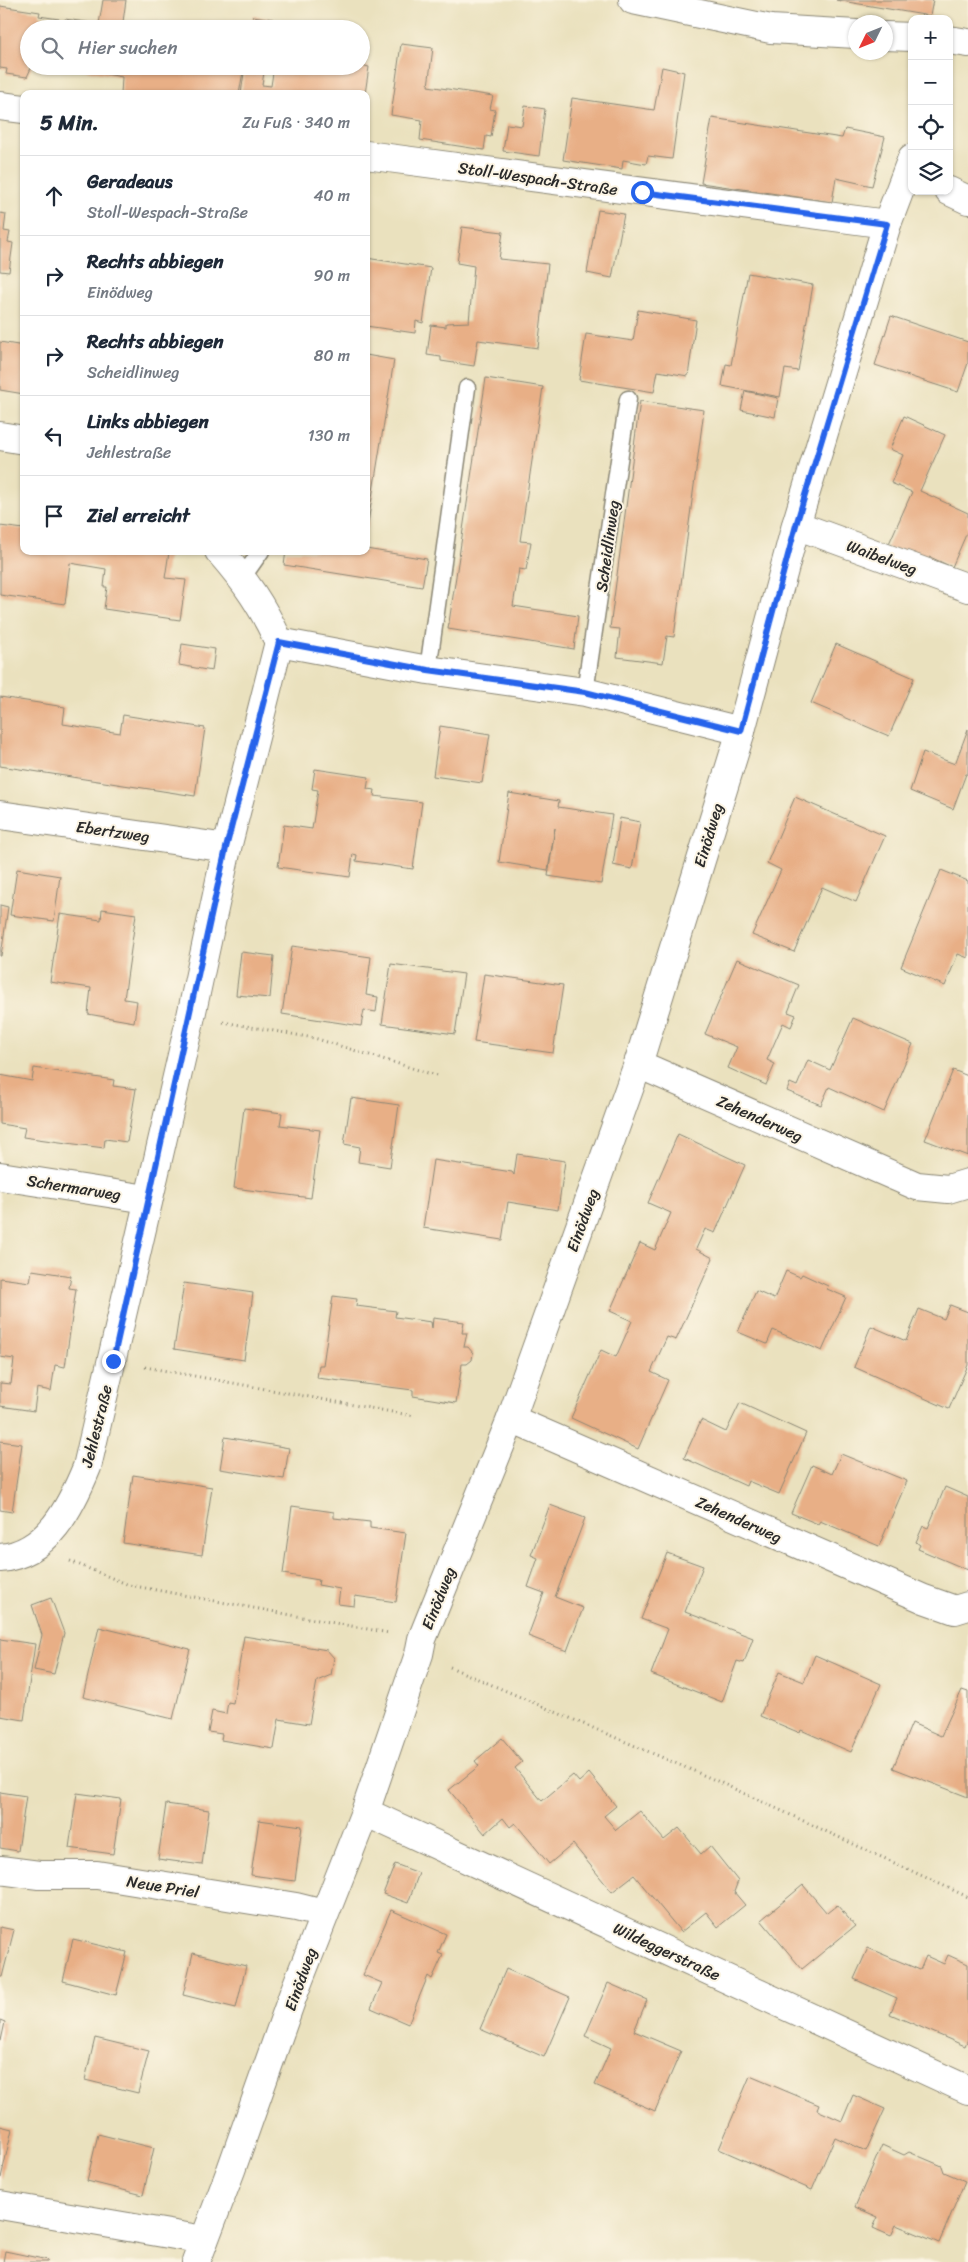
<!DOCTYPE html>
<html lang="de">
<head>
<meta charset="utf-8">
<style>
  body { margin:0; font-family:Sriracha,sans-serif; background:#f6f6f7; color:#1f2937 }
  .controls { position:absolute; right:15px; top:15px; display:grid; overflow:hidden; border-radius:10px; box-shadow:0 1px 4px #0004 }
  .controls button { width:45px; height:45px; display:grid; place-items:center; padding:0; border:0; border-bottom:1px solid #e0e1e3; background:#fff; color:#1f2937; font:25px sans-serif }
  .compass { position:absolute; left:848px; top:15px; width:45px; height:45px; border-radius:50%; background:#fff; box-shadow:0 1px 4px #0004; rotate:227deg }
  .stop { position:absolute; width:15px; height:15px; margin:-11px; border:4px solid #2563eb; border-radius:50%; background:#fff }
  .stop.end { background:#2563eb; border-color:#fff; box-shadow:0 1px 5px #0008 }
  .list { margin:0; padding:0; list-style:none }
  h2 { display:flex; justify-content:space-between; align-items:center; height:65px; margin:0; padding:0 20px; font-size:21px }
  h2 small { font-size:16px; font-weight:400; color:#747a83 }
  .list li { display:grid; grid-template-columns:32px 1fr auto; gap:15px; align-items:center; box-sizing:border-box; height:80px; padding:0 20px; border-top:1px solid #e0e1e3 }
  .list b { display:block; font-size:19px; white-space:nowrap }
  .list p { margin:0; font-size:16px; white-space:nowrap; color:#747a83 }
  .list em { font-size:16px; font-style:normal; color:#747a83 }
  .icon { flex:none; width:28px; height:28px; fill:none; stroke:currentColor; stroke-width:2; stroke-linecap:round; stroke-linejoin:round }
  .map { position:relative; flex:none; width:968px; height:2262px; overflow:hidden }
  .search { position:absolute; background:#fff; box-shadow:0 1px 4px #0004; left:20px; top:20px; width:350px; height:55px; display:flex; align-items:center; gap:12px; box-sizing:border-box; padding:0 18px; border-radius:28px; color:#747a83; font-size:19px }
  .panel { position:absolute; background:#fff; box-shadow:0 1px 4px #0004; left:20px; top:90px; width:350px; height:465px; border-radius:10px }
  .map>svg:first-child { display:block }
  .building { fill:#e8af86 }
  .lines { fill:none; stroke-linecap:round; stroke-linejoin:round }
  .service-casing { stroke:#8a8674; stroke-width:19 }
  .minor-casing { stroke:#8a8674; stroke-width:30 }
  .tertiary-casing { stroke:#8a8674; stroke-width:30 }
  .path { stroke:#8a8674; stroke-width:3; stroke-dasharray:1 4; stroke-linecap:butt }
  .service { stroke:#fff; stroke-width:16 }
  .minor { stroke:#fff; stroke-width:28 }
  .tertiary { stroke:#fff; stroke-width:28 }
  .route { stroke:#2563eb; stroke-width:6 }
  .labels { text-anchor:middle; stroke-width:4; stroke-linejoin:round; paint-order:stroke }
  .street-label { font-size:16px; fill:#2b2b2b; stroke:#fcf5e5 }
</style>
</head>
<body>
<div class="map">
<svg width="968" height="2262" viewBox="0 0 968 2262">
  <rect width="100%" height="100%" fill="#fcf5e5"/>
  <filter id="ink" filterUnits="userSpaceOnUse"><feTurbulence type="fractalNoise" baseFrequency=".02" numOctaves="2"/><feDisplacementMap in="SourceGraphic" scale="10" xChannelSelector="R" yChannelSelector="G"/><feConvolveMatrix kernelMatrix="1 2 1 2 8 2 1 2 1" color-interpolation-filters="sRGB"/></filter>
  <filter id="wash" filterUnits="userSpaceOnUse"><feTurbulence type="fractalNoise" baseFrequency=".0096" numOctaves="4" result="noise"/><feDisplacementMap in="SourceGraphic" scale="20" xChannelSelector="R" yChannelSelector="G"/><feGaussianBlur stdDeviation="1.12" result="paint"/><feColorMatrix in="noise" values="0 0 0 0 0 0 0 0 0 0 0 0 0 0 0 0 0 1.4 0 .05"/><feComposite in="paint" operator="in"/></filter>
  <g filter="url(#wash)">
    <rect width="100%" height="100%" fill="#eae1be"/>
    <g id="blocks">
      <!-- building -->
      <g class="building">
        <path d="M103,0H126L122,29H63L65,19L99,24Z"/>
        <path d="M836,0H933L930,16Z"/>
        <path d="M0,6L40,12L39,16L59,19L58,29H29V66H32L27,77L6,74L7,69L0,68Z"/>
        <path d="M253,16L273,19L271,29H251Z"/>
        <path d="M227,24L248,28V29H226Z"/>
        <path d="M401,44L433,48L428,86L493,96L490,109L495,110L491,137L486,136L484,150L420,140L422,120L391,115Z"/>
        <path d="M361,65L369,67L365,94H241L245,66H265L262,85L271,86L274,66Z"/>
        <path d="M66,66H244L239,94H121L122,77Z"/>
        <path d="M662,67L684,72L672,159L648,156L646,164L623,160L622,169L563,160L572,98L654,110Z"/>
        <path d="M525,106L545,109L539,156L503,151L507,124L522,126Z"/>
        <path d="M712,118L842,138L845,129L885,137L872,186L836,178L832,202L701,183Z"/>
        <path d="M598,210L624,214L612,278L587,273Z"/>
        <path d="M0,213L6,214L4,231L10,232L8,242L13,243L9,272L0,271Z"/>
        <path d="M462,227L503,232L499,259L548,264L538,348L478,340L474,366L441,361V357L427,355L431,325L446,327V323L469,322L474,266L457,263Z"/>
        <path d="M366,258L431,268L423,323L416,321L415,333L366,326Z"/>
        <path d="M748,273L813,285L798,371L785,369L780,397L722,386L726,364L731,365Z"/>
        <path d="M638,310L696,320L688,376L658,371L654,392L579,380L586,334L633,341Z"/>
        <path d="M891,316L968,342V363L958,392L875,365Z"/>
        <path d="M0,342L24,346V394L0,390Z"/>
        <path d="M366,355L394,360L367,529H366Z"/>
        <path d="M486,378L543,387L520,541L531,542L526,570L519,569L513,606L578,616L574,649L448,629Z"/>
        <path d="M745,391L778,398L775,417L741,410Z"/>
        <path d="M640,401L704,410L674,637L667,636L663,663L617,657L620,629L610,628Z"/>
        <path d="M904,416L945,435L920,491L968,513V530L952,567L930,557L926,566L887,548L912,492L891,483L903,455L890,449Z"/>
        <path d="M0,526L24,529V551L169,552L165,578L186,580L180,620L104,609L107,587H104L106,569L70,563L65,604L0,595Z"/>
        <path d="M366,549L427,559L422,587L284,565L286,551H366Z"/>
        <path d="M182,644L215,649L212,671L179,665Z"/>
        <path d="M836,644L914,678L889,736L811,703Z"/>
        <path d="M0,697L65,707L63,724L95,729L120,733L123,715L205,728L195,796L0,766Z"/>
        <path d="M440,726L490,734L482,783L433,776Z"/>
        <path d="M968,729V774H966L953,809L910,791L923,752L955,764Z"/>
        <path d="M315,769L369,777L367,789L375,790L374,796L422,802L413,869L356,861L357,855L353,854L350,877L278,867L284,825L312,829L318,790L312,789Z"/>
        <path d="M509,793L559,801L558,807L612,815L601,884L548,876L555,828L548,870L499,862Z"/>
        <path d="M795,797L885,836L856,902L822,887L794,952L752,935L781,870L767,863Z"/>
        <path d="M620,818L640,822L632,869L613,865Z"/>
        <path d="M17,869L60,876L54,921L10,915Z"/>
        <path d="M941,870L968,881V958L958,954L945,986L901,967Z"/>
        <path d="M0,905L8,907L1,956H0Z"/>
        <path d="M102,909L136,914L124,999L137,1001L134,1022L88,1014L91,988L50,982L60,914L101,920Z"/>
        <path d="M292,946L371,957L366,995L378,997L376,1012L364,1010L361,1026L282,1014Z"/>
        <path d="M241,952L274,956L270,998L236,995Z"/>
        <path d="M737,959L799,985L788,1012L796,1015L791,1027L783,1023L767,1060L775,1064L766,1085L728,1068L737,1047L705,1034Z"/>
        <path d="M391,964L464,974L455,1034L382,1024Z"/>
        <path d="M484,974L563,985L553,1053L474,1042Z"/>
        <path d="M853,1018L913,1044L884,1112L829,1087L821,1105L787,1091L790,1083L797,1086L808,1060L830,1070Z"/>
        <path d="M34,1068L114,1080L113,1086L136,1089L127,1142L105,1139L104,1148L23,1137L25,1128L0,1124V1075L32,1081Z"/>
        <path d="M953,1070L968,1076V1156L925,1140Z"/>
        <path d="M351,1098L399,1105L390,1167L358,1162L360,1147L344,1144Z"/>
        <path d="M244,1108L282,1113L280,1125L320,1130L311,1198L234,1188Z"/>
        <path d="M678,1134L745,1165L715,1233L705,1229L696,1249L713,1258L676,1340L667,1337L651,1372L668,1380L638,1449L571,1418L601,1350L616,1357L632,1321L610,1311L640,1243L655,1250L671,1213L648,1203Z"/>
        <path d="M517,1154L565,1161L558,1210L508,1202L502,1240L423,1228L433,1160L512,1172L514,1175Z"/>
        <path d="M32,1270L71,1276L69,1288L76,1289L65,1367L55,1365L51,1391L37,1388L34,1411L0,1406V1383L11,1384L14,1359L0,1357V1278L30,1282Z"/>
        <path d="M786,1271L800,1277L802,1274L828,1286L827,1289L846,1297L822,1351L773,1330L767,1344L738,1332L756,1291L774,1299Z"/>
        <path d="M184,1283L253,1293L244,1360L174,1349Z"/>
        <path d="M333,1296L357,1299L356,1306L396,1311L395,1317L431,1322L432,1328L433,1318L464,1322L462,1333H467L464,1347H468L473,1353L472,1360L467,1364H462L456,1403L413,1396V1390L317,1378L319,1365H323Z"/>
        <path d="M950,1305L968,1312V1365L949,1409L854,1367L871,1326L906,1341L919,1309L944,1319Z"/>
        <path d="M740,1403L806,1433L779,1494L748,1481L746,1486L684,1458L701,1420L726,1432Z"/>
        <path d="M225,1437L289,1448L284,1479L220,1469Z"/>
        <path d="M0,1441L22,1444L12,1512L0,1510Z"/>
        <path d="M841,1454L907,1481L879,1546L820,1521L818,1524L791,1513L812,1465L832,1474Z"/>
        <path d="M133,1475L212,1487L202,1555L123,1543Z"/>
        <path d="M945,1487L968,1497V1570L918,1549L920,1545L916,1542L923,1526L928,1528Z"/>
        <path d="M550,1505L585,1518L555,1597L583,1608L567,1651L528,1636L544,1593L528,1587L538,1558L531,1555Z"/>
        <path d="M292,1506L334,1512V1518L370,1522V1528L406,1533L396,1602L355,1596L354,1606L338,1604L340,1589L318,1585L319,1580L283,1574Z"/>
        <path d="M667,1553L703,1566L685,1612L753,1638L744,1663L737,1661L722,1702L651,1674L668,1629L641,1619Z"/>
        <path d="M51,1598L64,1633L54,1674L34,1670L42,1635L32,1605Z"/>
        <path d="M99,1627L190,1649L173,1719L83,1697Z"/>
        <path d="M244,1636L327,1650L334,1658L331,1675L317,1681L309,1724L279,1719L274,1749L221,1740L222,1734L208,1732L212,1711L226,1714L228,1702L233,1703Z"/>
        <path d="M0,1639L35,1644L24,1720L0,1716Z"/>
        <path d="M815,1655L881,1684L851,1752L801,1730L800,1733L760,1716L779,1672L804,1682Z"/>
        <path d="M962,1690L968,1692V1797L893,1768L912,1723L941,1736Z"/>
        <path d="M502,1738L522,1762L515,1768L542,1801L573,1775L579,1782L589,1773L616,1806L604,1816L616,1830L640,1811L664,1840L679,1828L701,1854L710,1846L738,1881L734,1892L745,1905L718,1927L706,1912L681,1932L634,1875L612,1892L573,1844L549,1864L515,1823L510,1827L503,1818L485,1834L449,1790L479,1766L475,1761Z"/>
        <path d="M0,1792L26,1796L18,1851L0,1848Z"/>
        <path d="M77,1793L121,1799L113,1854L69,1848Z"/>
        <path d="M166,1804L209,1810L202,1865L158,1859Z"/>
        <path d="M259,1820L302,1826L295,1881L251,1875Z"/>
        <path d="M395,1864L419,1873L408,1903L383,1894Z"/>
        <path d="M803,1885L827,1913L837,1905L855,1926L802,1969L761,1920Z"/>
        <path d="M391,1910L446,1934L438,1953L443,1955L432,1979L428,1976L408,2024L371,2008L382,1983L363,1975Z"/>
        <path d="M0,1927L14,1930L2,1977H0Z"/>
        <path d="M73,1939L127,1952L116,1995L63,1981Z"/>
        <path d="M868,1948L920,1970L926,1956L944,1964L948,1955L968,1964V2039L965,2046L890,2014L897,1998L854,1979Z"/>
        <path d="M193,1953L246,1966L236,2008L183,1995Z"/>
        <path d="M506,1969L570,1997L544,2057L480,2029Z"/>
        <path d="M608,1983L647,2000L634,2031L681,2051L655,2111L595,2085L611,2048L585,2036Z"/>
        <path d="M0,2020L5,2022L1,2041H0Z"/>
        <path d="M95,2038L149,2051L138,2093L85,2080Z"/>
        <path d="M750,2076L819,2105L817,2110L842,2121L853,2095L885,2109L866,2151L835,2137L812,2190L719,2149Z"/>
        <path d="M0,2126L12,2129L1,2178H0Z"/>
        <path d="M98,2134L154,2148L143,2195L87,2181Z"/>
        <path d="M882,2145L904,2155L909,2152L942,2166L944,2172L965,2181L939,2243L896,2225L891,2236L873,2228L878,2217L855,2207Z"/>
        <path d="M5,2251L48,2260L47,2262H3Z"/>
      </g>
    </g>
  </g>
  <g filter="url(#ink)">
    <use href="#blocks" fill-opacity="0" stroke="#8a8674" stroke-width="1"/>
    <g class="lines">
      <defs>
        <g id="service">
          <path d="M242,578L261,551"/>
          <path d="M428,670L467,388"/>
          <path d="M585,692L628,399"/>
        </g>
        <g id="minor">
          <path d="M0,106L24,109"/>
          <path d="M366,155L887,224"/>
          <path d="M949,191L968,200"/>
          <path d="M0,436L24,440"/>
          <path d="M796,525L968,588"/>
          <path d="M219,551C246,582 262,605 279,642L428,670L585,692L741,731"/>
          <path d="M0,815L227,848"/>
          <path d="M638,1064L917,1186L948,1189L968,1183"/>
          <path d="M0,1176L147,1199"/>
          <path d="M511,1419L924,1599L955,1610L968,1606"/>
          <path d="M0,1558C48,1554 71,1506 87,1467L191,1016L227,848L279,642"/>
          <path d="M365,1812L968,2090"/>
          <path d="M0,1870L39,1875H97L296,1907L324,1914"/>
          <path d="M0,2205L204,2240"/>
          <path d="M196,2262L231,2170L293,1995L365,1812L419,1654L422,1639L511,1419L638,1064L741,731L796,525L887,224L912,158"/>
        </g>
        <g id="tertiary">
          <path d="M633,0L771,29L856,34"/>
          <path d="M886,36L912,37"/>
          <path d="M949,40L968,43"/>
        </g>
      </defs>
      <!-- service casing -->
      <use href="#service" class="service-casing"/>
      <!-- minor casing -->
      <use href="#minor" class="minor-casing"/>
      <!-- tertiary casing -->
      <use href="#tertiary" class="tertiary-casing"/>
      <!-- path -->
      <g class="path">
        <path d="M223,1022L314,1038L438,1076"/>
        <path d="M145,1367L414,1416"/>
        <path d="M70,1561L129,1585L389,1633"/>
        <path d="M450,1667L715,1780L968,1897"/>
      </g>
      <!-- service -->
      <use href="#service" class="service"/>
      <!-- minor -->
      <use href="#minor" class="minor"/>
      <!-- tertiary -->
      <use href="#tertiary" class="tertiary"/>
    </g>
  </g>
  <g class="lines" filter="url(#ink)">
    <!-- route -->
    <path class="route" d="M113,1361L226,848L279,642L428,670L585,692L741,731L796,525L887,224L642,192"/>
  </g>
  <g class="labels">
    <!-- street labels -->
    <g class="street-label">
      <text transform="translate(538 178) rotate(8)" y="6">Stoll-Wespach-Straße</text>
      <text transform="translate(607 546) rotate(-82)" y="6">Scheidlinweg</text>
      <text transform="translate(882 557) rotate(20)" y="6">Waibelweg</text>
      <text transform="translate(113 831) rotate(8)" y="6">Ebertzweg</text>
      <text transform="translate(708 835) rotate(-73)" y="6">Einödweg</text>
      <text transform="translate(760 1118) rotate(24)" y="6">Zehenderweg</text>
      <text transform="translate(74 1187) rotate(9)" y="6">Schermarweg</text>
      <text transform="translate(582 1220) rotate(-70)" y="6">Einödweg</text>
      <text transform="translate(96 1426) rotate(-76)" y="6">Jehlestraße</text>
      <text transform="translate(739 1519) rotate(24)" y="6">Zehenderweg</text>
      <text transform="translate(438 1598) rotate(-68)" y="6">Einödweg</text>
      <text transform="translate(163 1886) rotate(9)" y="6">Neue Priel</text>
      <text transform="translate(667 1951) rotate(25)" y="6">Wildeggerstraße</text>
      <text transform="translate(300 1979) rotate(-70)" y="6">Einödweg</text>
    </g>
  </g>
</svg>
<div class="controls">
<button>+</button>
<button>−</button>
<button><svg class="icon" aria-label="locate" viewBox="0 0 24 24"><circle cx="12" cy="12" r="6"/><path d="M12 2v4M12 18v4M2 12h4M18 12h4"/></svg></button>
<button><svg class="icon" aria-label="layers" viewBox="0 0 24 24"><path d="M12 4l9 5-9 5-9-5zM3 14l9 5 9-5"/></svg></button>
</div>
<svg class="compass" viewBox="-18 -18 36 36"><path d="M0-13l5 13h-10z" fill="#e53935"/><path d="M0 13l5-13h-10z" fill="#747a83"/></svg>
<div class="stop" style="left:642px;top:192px"></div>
<div class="stop end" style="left:113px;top:1361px"></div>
<div class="search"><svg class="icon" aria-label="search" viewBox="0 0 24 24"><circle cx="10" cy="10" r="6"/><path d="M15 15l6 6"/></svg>Hier suchen</div>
<section class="panel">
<h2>5 Min.<small>Zu Fuß · 340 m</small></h2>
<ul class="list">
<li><svg class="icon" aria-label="ahead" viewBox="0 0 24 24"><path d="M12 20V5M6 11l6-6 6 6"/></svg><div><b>Geradeaus</b><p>Stoll-Wespach-Straße</p></div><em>40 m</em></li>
<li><svg class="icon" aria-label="right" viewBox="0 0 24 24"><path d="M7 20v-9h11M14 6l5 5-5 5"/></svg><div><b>Rechts abbiegen</b><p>Einödweg</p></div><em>90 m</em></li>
<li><svg class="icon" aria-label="right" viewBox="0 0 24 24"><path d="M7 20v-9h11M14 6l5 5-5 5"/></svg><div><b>Rechts abbiegen</b><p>Scheidlinweg</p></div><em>80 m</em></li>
<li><svg class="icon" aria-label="left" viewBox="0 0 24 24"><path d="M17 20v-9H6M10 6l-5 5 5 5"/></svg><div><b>Links abbiegen</b><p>Jehlestraße</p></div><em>130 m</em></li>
<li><svg class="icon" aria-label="arrive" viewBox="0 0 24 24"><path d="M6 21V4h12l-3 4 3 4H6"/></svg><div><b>Ziel erreicht</b></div></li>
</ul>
</section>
</div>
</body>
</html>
